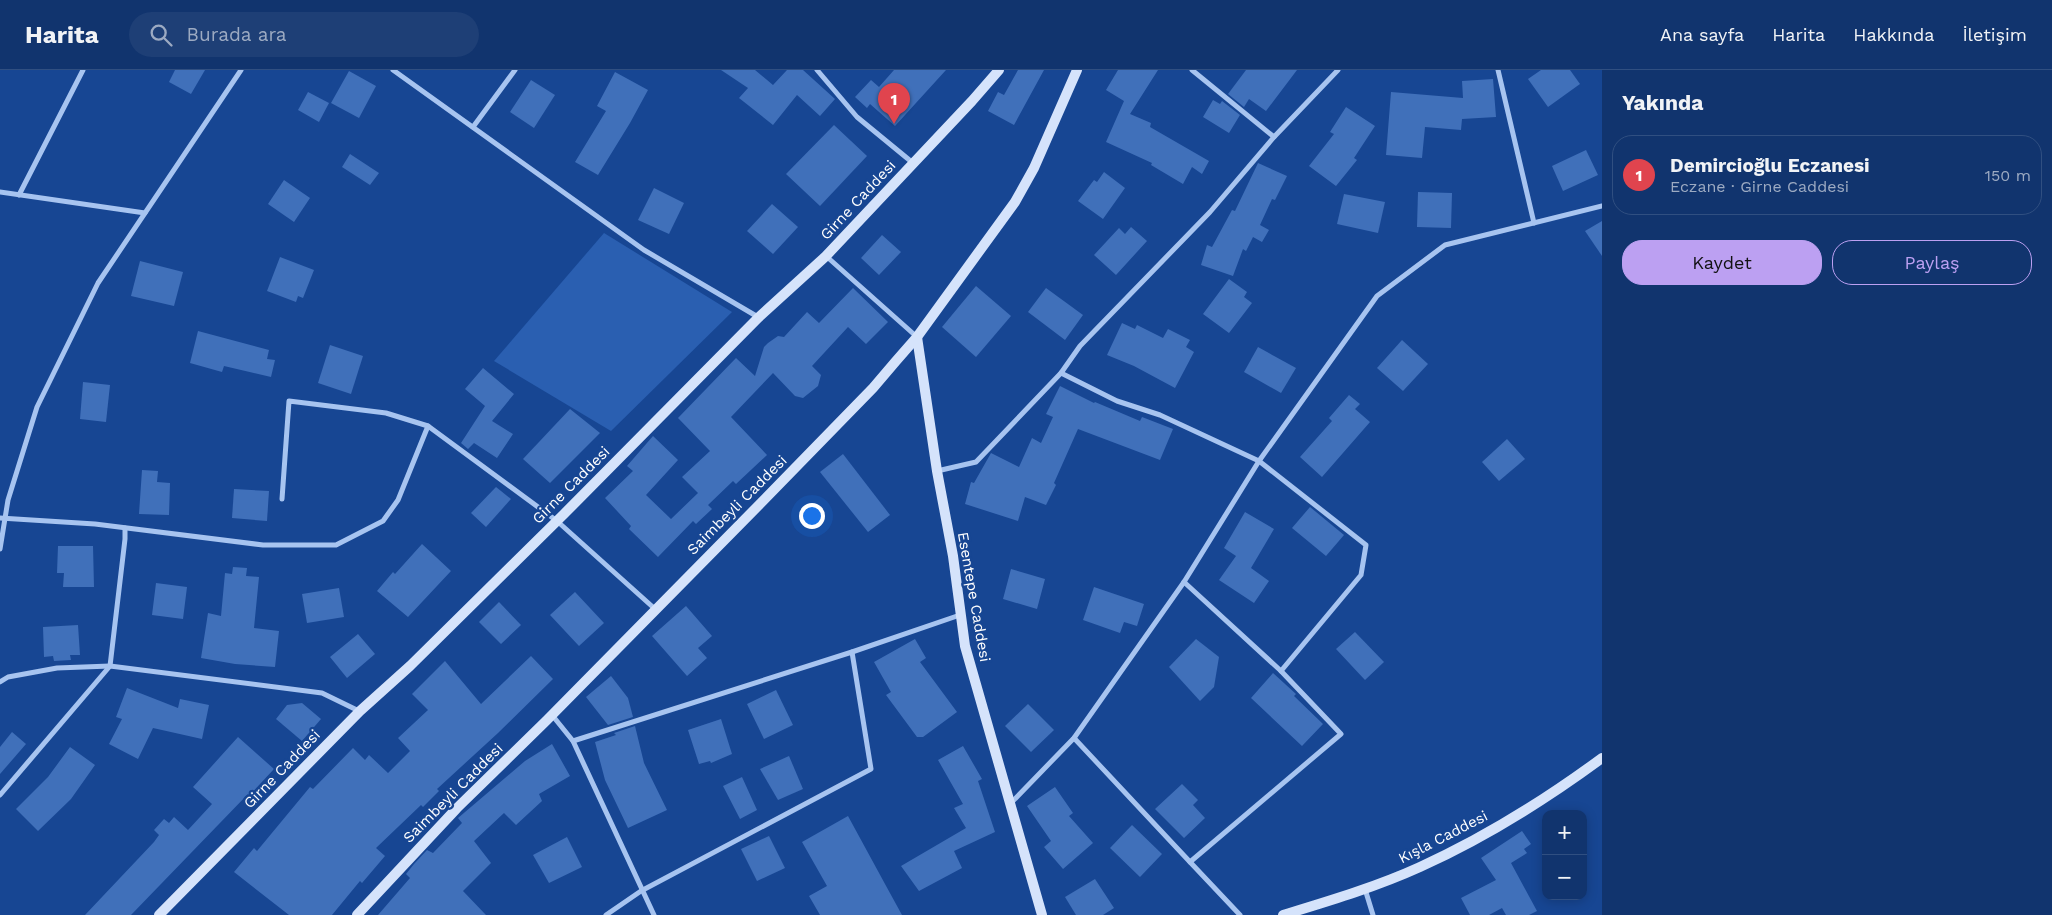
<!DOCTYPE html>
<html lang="tr">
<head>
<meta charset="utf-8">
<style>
  body { margin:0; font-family:"Work Sans",sans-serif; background:#1e3f76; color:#f1f3f6 }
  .controls { position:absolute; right:15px; bottom:15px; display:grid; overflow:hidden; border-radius:10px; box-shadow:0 2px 12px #0003 }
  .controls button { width:45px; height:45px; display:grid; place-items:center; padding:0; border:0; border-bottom:1px solid #304f81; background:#11346e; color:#f1f3f6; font:25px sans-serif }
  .you { position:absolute; left:811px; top:445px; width:18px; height:18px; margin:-12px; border:4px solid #fff; border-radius:50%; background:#1a73e8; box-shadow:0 0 0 8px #1a73e833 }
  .badge { display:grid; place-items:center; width:32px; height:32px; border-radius:50%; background:#bca0f2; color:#fff; font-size:16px; font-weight:700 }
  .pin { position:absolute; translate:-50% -41px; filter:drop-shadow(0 1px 2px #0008) }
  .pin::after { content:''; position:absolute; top:26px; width:18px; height:15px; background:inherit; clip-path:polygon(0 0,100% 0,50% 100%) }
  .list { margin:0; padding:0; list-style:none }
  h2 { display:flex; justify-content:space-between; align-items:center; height:65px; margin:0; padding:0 20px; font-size:21px }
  h2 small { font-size:16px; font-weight:400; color:#9caac2 }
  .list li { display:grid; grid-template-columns:32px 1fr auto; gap:15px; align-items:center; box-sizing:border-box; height:80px; margin:0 10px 10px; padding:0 10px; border:1px solid #304f81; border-radius:20px }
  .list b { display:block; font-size:19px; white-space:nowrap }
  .list p { margin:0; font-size:16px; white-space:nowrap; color:#9caac2 }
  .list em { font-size:16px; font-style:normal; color:#9caac2 }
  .actions { display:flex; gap:10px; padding:15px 20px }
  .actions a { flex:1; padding:11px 0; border:1px solid #bca0f2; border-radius:20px; text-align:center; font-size:18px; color:#bca0f2 }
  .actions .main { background:#bca0f2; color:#111 }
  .icon { flex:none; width:28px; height:28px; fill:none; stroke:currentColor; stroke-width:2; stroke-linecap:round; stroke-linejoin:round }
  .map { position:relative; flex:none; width:1602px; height:845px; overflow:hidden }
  header { display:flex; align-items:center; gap:30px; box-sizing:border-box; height:70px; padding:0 25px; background:#11346e; border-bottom:1px solid #304f81 }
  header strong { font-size:24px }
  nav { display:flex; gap:28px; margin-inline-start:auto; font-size:18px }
  .search { width:350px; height:45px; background:#1e3f76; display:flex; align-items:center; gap:12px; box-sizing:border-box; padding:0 18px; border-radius:28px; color:#9caac2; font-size:19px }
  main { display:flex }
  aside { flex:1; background:#11346e }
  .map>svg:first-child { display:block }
  .green { fill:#2a5fb1 }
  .building { fill:#4070ba }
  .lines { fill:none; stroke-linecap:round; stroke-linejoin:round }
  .street { stroke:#a7c4f0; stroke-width:5 }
  .secondary { stroke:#d5e3fb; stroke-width:10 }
  .labels { text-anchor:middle; stroke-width:5; stroke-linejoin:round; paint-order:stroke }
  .street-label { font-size:15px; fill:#fff; stroke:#174693 }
</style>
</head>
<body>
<header>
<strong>Harita</strong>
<div class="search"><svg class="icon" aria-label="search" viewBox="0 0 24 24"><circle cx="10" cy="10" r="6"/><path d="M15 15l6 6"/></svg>Burada ara</div>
<nav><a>Ana sayfa</a><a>Harita</a><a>Hakkında</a><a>İletişim</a></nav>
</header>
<main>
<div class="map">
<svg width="1602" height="845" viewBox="0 0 1602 845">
  <rect width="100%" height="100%" fill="#174693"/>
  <!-- green -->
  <path class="green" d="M604,163L732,242L611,361L494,291Z"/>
  <!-- building -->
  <g class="building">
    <path d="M175,0H205L191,24L169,12Z"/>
    <path d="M721,0H755L773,15L787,0H803L835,29L820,46L797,25L773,55L739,28L748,18Z"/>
    <path d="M894,0H946L895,56L870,34L867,38L855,27L871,10L879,17Z"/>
    <path d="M1018,0H1044L1014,55L988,41L998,22L1004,25Z"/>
    <path d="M1118,0H1158L1130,44L1151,53L1150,57L1209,91L1202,104L1192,97L1183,114L1151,95L1152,93L1106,72L1124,31L1106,20Z"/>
    <path d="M1246,0H1297L1266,41L1249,29L1244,37L1228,24Z"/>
    <path d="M1541,0H1570L1580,14L1548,37L1528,9Z"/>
    <path d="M349,1L376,16L359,48L331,33Z"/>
    <path d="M615,2L648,20L630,53L598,105L575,92L606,41L597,36Z"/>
    <path d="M1493,9L1496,47L1462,49L1461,60L1425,57L1422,88L1386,85L1391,22L1463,28L1462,11Z"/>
    <path d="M531,10L555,25L534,58L510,42Z"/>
    <path d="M308,22L329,33L319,52L298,40Z"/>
    <path d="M1213,30L1220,34L1222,31L1240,45L1229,63L1203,47Z"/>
    <path d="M1346,37L1375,56L1354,88L1357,90L1336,116L1309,96L1334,64L1330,62Z"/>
    <path d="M834,55L867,86L820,136L786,104Z"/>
    <path d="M1586,80L1598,105L1563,121L1552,96Z"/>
    <path d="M350,84L379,103L370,115L342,97Z"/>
    <path d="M1258,93L1287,106L1275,130L1272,129L1260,155L1269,160L1262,172L1253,167L1246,181L1243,179L1233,206L1201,195L1207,175L1212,177L1232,140L1235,141Z"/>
    <path d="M1104,102L1125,118L1103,149L1078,131L1094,110L1097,112Z"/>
    <path d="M284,110L310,128L294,152L268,134Z"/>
    <path d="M654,118L684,133L669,164L638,150Z"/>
    <path d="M1418,122L1452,123L1451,158L1417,157Z"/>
    <path d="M1344,124L1385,132L1378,163L1337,154Z"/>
    <path d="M772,134L798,157L773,184L747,161Z"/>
    <path d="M1602,151V186L1585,161Z"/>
    <path d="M1131,157L1147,171L1116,205L1094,185L1119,158L1125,164Z"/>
    <path d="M882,165L901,182L879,205L861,188Z"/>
    <path d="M280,187L314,200L303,228L298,226L296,232L267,221Z"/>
    <path d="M140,191L183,202L174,236L131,226Z"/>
    <path d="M1229,209L1247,222L1244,227L1252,233L1229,263L1203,244Z"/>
    <path d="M976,216L1011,246L976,287L942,257Z"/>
    <path d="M853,218L888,252L866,274L848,257L812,296L821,305L818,316L803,328L795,326L773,303L731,347L767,385L736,414L733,411L708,435L712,439L696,454L693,451L658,487L629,459L631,456L605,428L633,401L627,396L653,366L678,390L646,425L671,449L698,423L682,407L710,381L678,348L736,288L755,306L764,277L768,273L778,266L784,267L807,242L819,253Z"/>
    <path d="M1046,218L1083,245L1065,270L1028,242Z"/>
    <path d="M1122,253L1135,259L1137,255L1163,268L1168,259L1190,270L1186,277L1194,282L1175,318L1134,296L1107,285Z"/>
    <path d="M198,261L269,280L267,289L275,290L271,307L224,296L222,302L190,293Z"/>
    <path d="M1402,270L1428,294L1403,321L1377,298Z"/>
    <path d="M330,275L363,286L351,324L318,313Z"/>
    <path d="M1258,277L1296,298L1281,323L1244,302Z"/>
    <path d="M483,298L514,324L492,351L513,364L497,388L474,373L468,379L461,373L485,336L465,319Z"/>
    <path d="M83,312L110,315L106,352L80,349Z"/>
    <path d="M1060,316L1094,333L1095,332L1140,351L1142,347L1173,359L1160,390L1078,359L1054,413L1056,415L1046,435L1025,427L1018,451L965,434L971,412L974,413L991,383L1019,397L1032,368L1041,373L1053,347L1046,344Z"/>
    <path d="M1349,325L1360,334L1355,339L1370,352L1322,407L1300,387L1332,351L1329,348Z"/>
    <path d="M570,339L600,363L550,413L523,389Z"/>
    <path d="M1507,369L1525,389L1499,411L1482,392Z"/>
    <path d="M843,384L890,445L868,462L820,402Z"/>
    <path d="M142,400L158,401L157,412L170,413L169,445L139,444Z"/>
    <path d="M496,417L511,429L486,457L471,443Z"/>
    <path d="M234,419L269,421L267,451L232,448Z"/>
    <path d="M1310,437L1344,465L1326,486L1292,458Z"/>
    <path d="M1245,442L1274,459L1251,498L1269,511L1254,533L1219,510L1236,486L1224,478Z"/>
    <path d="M422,474L451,501L408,547L377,521L393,502L395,504Z"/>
    <path d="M58,476H93L94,517H63L64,503H57Z"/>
    <path d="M233,497L247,498L246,506L259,507L254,558L279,561L275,597L235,594L201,588L208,543L221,546L225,503L232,504Z"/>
    <path d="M1011,499L1045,509L1037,539L1003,529Z"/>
    <path d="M156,513L187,517L183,549L152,545Z"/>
    <path d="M1094,517L1144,534L1137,556L1124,552L1120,563L1083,550Z"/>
    <path d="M339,518L344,547L307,553L302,524Z"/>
    <path d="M575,522L604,553L579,576L550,545Z"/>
    <path d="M499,532L521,555L501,574L479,552Z"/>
    <path d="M686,536L712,566L698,578L707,588L687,606L652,566Z"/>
    <path d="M78,555L80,585H70L71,590L54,591L53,586L44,587L43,557Z"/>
    <path d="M1355,562L1384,592L1365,610L1336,579Z"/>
    <path d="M358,564L375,584L347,608L330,587Z"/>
    <path d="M915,569L926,588L920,592L957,642L923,667H917L886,625L891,622L874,592Z"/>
    <path d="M1196,569L1219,587L1214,617L1200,631L1169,597Z"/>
    <path d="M531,586L553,609L498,663L437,719L439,721L423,737L421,735L376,778L385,786L362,813L360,811L332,845H289L234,802L254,778L257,781L310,717L313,719L353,678L365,690L369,685L388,703L410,681L398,668L428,640L412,624L445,591L481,634Z"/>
    <path d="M1273,603L1296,624L1294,626L1323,654L1302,676L1251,628Z"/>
    <path d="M611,606L628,628L633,647L608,655L586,627Z"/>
    <path d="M127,618L178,638L180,629L209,635L202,669L153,658L138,689L109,674L122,649L116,647Z"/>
    <path d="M776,620L793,655L764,669L747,634Z"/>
    <path d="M302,633L321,649L302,671L276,649L287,635Z"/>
    <path d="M1028,634L1054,660L1031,682L1005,656Z"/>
    <path d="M721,649L732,684L711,693L710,691L699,694L688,660Z"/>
    <path d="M635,656L644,693L667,740L628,758L605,710L595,672L616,665L614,663Z"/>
    <path d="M12,662L26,674L0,704V677Z"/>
    <path d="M238,667L274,699L249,726L248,724L131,845H85L154,772L159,765L154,760L164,749L169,753L174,747L188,760L212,734L193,717Z"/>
    <path d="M552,674L570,706L539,724L542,731L516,755L504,743L474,771L491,793L463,821L486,845H378L410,808L406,804L414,794L427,780L433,783L462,753L458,748L525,691Z"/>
    <path d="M963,676L982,709L978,711L995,762L954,781L962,798L919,821L901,796L966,758L954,738L963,734L938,690Z"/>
    <path d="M70,677L95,695L71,729L38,761L16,739L48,707Z"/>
    <path d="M789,686L803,719L778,730L760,699Z"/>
    <path d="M742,707L757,740L740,749L723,716Z"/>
    <path d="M1182,714L1198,730L1193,735L1205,748L1184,768L1155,739Z"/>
    <path d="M1055,717L1073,743L1069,746L1093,773L1063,799L1044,777L1051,771L1027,736Z"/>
    <path d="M848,746L885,814L902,845H820L809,826L827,816L802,772Z"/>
    <path d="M1132,755L1162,784L1140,807L1110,778Z"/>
    <path d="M1522,761L1531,774L1524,779L1527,783L1511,793L1537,841L1529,845H1506L1502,838L1489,845H1470L1461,828L1496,810L1481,788Z"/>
    <path d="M769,766L785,798L757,811L741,779Z"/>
    <path d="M567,767L582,797L549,813L533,785Z"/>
    <path d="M1095,809L1114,838L1103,845H1076L1065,827Z"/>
  </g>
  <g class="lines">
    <!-- street -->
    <g class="street">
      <path d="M393,0L644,180L758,247"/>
      <path d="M817,0L857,47L913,93"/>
      <path d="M1192,0L1274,67"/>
      <path d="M1498,0L1534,153"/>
      <path d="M473,57L515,0"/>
      <path d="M0,122L145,143"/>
      <path d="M19,125L83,0"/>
      <path d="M826,186L917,267"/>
      <path d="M1061,303L1117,331L1160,345L1259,391L1366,475L1361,505L1281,601"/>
      <path d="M937,401L976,392L1061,303L1080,276L1210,142L1274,67L1338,0"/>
      <path d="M282,429L289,331L386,343L428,356L557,451L655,539"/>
      <path d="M0,448L95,454L263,475H336L383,451L398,430L428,356"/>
      <path d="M0,479L8,430L37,337L98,213L241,0"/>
      <path d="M1184,512L1281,601L1341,664L1190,792L1240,845"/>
      <path d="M0,612L8,607L57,598L110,596L322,623L359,641"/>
      <path d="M552,645L573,671L654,845"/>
      <path d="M1074,668L1190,792"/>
      <path d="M573,671L852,582L960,545"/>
      <path d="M0,725L110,596L125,469V458"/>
      <path d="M1010,734L1074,668L1184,512L1259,391L1377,226L1445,175L1602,136"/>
      <path d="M1365,819L1373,845"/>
      <path d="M606,845L641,821L871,699L852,582"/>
    </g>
    <!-- secondary -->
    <g class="secondary">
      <path d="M917,267L937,401L953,486L965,576L1042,845"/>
      <path d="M159,845L360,641L410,596L564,444L758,248L826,186L972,31L999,0"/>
      <path d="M357,845L457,738L547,650L756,438L873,318L896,291L917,267L1015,132L1034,98L1077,0"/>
      <path d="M1283,845C1329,831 1376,817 1420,797C1484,768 1545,730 1602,688"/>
    </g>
  </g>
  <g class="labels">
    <!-- street labels -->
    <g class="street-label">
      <text transform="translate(858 130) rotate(-47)" y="5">Girne Caddesi</text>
      <text transform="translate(571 415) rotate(-45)" y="5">Girne Caddesi</text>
      <text transform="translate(737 435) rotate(-45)" y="5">Saimbeyli Caddesi</text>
      <text transform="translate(974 527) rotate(80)" y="5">Esentepe Caddesi</text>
      <text transform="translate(282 699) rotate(-46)" y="5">Girne Caddesi</text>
      <text transform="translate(453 723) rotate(-45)" y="5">Saimbeyli Caddesi</text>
      <text transform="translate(1443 767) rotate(-27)" y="5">Kışla Caddesi</text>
    </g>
  </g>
</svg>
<div class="controls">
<button>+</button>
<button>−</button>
</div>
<div class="you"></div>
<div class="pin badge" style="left:894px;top:54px;background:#e0444e">1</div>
</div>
<aside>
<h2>Yakında<small></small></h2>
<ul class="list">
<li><span class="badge" style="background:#e0444e">1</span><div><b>Demircioğlu Eczanesi</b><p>Eczane · Girne Caddesi</p></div><em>150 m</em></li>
</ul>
<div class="actions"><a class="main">Kaydet</a><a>Paylaş</a></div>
</aside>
</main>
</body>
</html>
